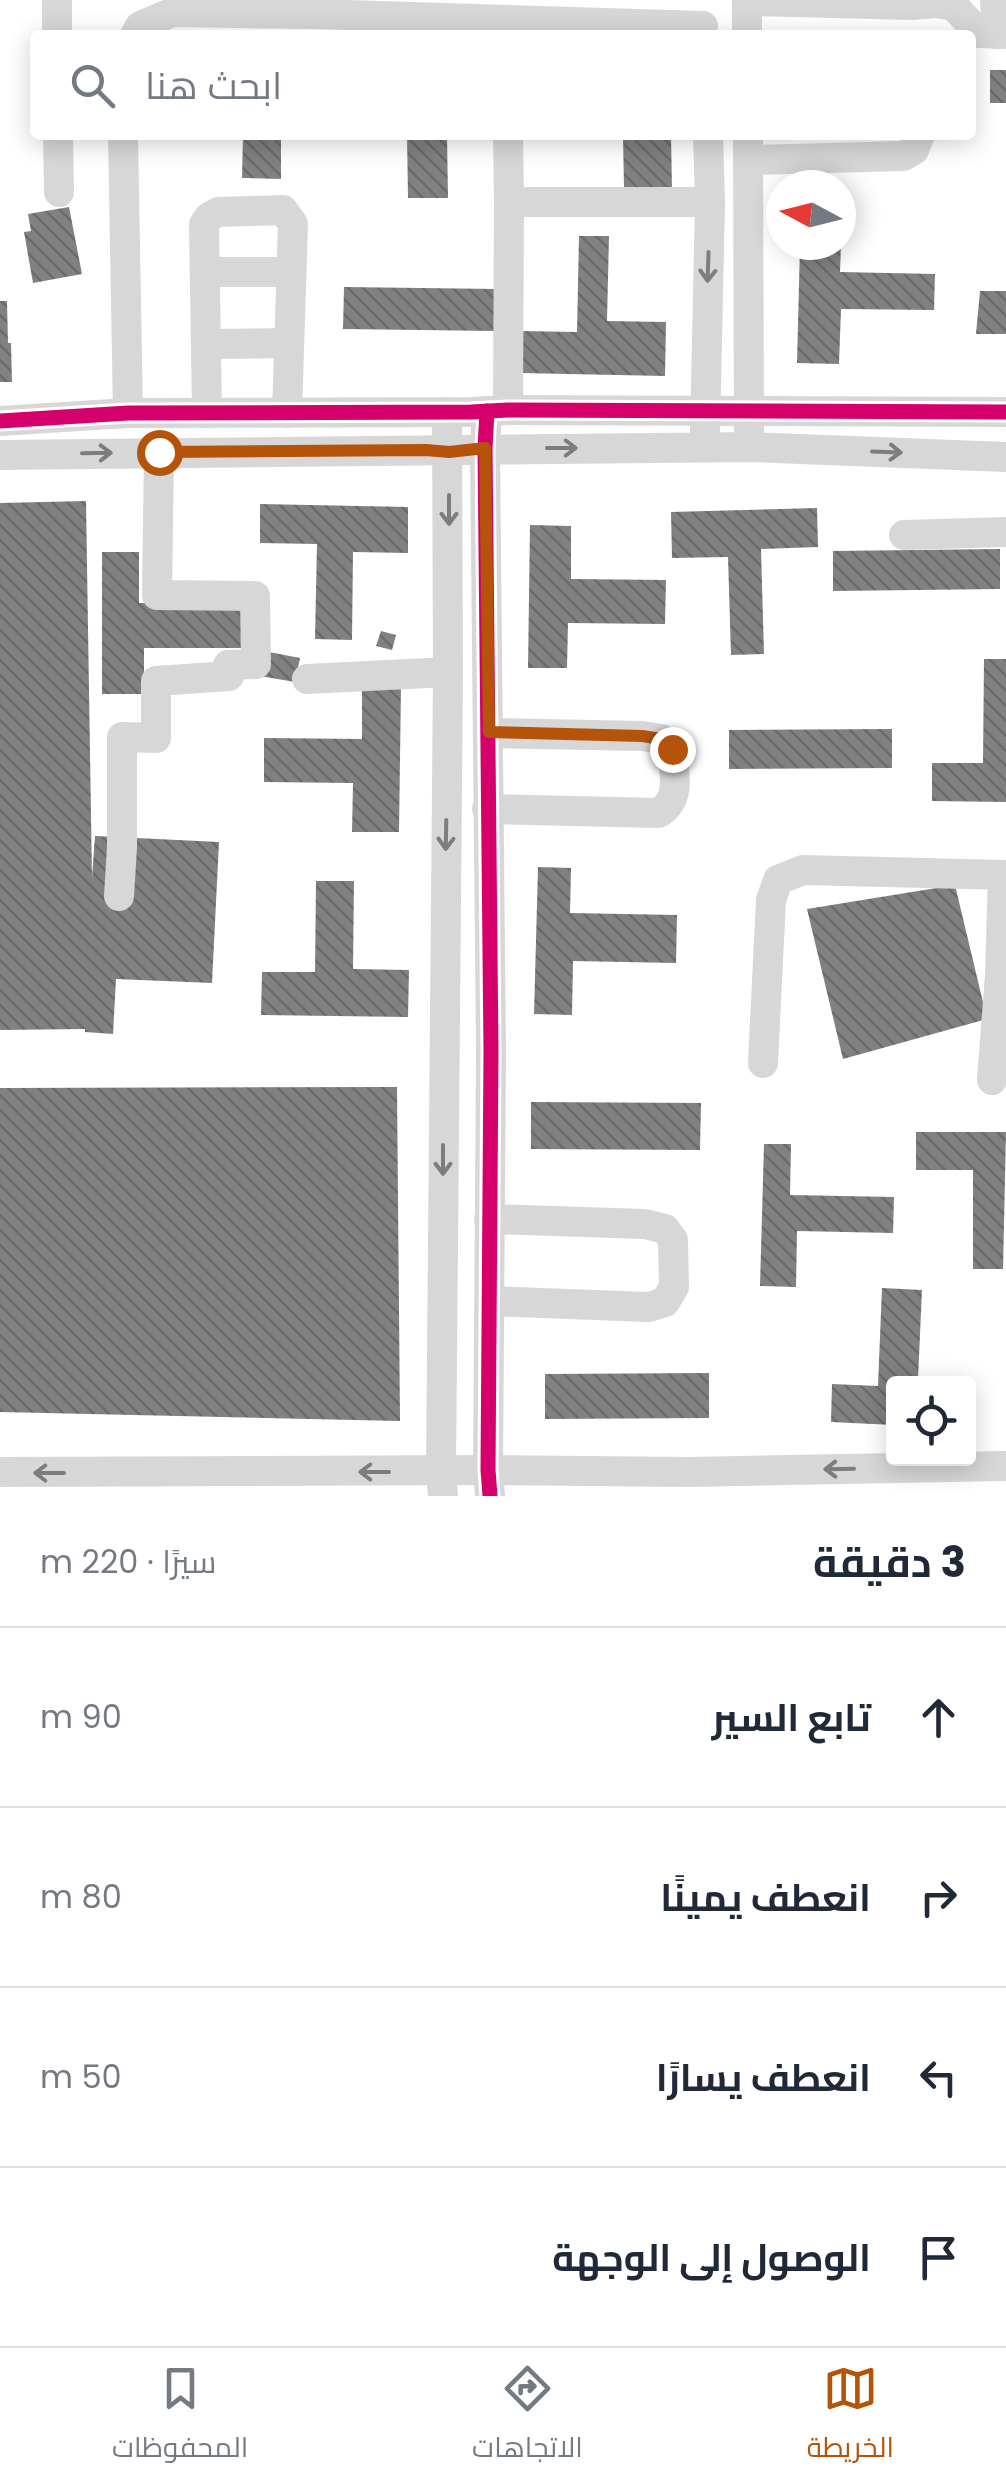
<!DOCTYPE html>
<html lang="ar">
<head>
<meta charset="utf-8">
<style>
  body { margin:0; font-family:Poppins,Cairo,sans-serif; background:#f2f2f3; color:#1f2937; direction:rtl }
  .controls { position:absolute; right:30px; bottom:30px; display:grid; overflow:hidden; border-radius:10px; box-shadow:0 5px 25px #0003 }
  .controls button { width:90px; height:90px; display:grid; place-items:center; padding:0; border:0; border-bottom:2px solid #e0e1e3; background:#fff; color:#1f2937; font:50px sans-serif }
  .compass { position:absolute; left:766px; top:170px; width:90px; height:90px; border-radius:50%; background:#fff; box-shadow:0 5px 25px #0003; rotate:277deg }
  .stop { position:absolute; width:30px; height:30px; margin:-22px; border:8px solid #b45309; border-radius:50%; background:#fff }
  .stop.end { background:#b45309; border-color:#fff; box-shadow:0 2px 10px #0008 }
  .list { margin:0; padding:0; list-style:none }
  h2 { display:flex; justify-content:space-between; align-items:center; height:130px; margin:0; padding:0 40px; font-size:42px }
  h2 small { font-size:32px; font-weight:400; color:#747a83 }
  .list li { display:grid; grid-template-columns:65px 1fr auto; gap:30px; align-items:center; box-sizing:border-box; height:180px; padding:0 40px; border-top:2px solid #e0e1e3 }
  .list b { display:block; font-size:38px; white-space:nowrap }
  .list em { font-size:32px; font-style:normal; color:#747a83 }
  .icon { flex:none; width:55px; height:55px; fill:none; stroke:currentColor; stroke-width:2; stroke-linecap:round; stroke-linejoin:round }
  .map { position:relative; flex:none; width:1006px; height:1496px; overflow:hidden; direction:ltr }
  .search { position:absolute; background:#fff; box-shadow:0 5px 25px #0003; left:30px; right:30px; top:30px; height:110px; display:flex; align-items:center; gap:25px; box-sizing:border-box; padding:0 35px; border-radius:10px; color:#747a83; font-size:38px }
  .sheet { height:850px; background:#fff }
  nav { display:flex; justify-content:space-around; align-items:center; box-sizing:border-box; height:140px; border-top:2px solid #e0e1e3; background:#fff; font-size:28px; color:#747a83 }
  nav a { display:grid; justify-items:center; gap:5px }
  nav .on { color:#b45309 }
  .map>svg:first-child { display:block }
  .building { fill:url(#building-back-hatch) }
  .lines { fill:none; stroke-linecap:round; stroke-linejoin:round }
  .minor { stroke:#d7d7d7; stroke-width:30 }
  .cycleway-casing { stroke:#fff; stroke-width:21 }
  .cycleway { stroke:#d6006c; stroke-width:15 }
  .oneway { stroke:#7d7d7d }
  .route { stroke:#b45309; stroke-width:12 }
</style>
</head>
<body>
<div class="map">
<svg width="1006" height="1496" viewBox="0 0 1006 1496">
  <defs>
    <pattern id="building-back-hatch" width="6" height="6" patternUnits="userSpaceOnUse" patternTransform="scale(2.5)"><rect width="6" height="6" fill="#818181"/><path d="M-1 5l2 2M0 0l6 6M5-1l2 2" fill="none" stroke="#6a6a6a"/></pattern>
  </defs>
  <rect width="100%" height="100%" fill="#fff"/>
  <!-- building -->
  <g class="building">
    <rect x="990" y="70" width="16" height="33"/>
    <path d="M243,135H281V179L242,178Z"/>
    <path d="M407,135H447L448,198H408Z"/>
    <path d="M623,135H671L672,189H624Z"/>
    <path d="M69,207L82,274L33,283L24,232L31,231L28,214Z"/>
    <path d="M579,236H609L607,321L666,322L665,376L520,373L521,331L577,332Z"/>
    <path d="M800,245H841L840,272L935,274L934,310L841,309L839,364L797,363Z"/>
    <path d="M344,287L497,289L496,331L343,329Z"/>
    <path d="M980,291H1006V334H976Z"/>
    <path d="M0,301H7L8,343H11L12,382H0Z"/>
    <path d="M86,501L92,878L95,836L219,842L212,983L116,979L113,1034L85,1032V1029L0,1030V503Z"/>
    <path d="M260,504L408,507V553L353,552L352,640L315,639L317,544L260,543Z"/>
    <path d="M817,508L818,547L761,549L764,654L731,655L728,557L672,558L671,512Z"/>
    <path d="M530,525L571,526V579L666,580L665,624L568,623L567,668H528Z"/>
    <path d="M1000,549V589L833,591V551Z"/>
    <path d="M102,552H139V603H242V648H144V694H102Z"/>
    <path d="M381,631L396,635L392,650L376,646Z"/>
    <path d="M264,651L300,658L295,682L260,676Z"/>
    <path d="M984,659H1006V802L932,801V763H983Z"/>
    <path d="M362,686H401L399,832H352L353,783L264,782V738L362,739Z"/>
    <path d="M892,729V768L729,769V730Z"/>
    <path d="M538,867L571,868L570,913L677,915L676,963L573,961L572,1015L534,1014Z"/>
    <path d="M316,881H354L353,969L409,970L408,1017L261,1015L262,972H315Z"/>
    <path d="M955,885L987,1019L843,1059L807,909Z"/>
    <path d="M397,1087L400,1421L0,1412V1088Z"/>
    <path d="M531,1102L701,1103L700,1150L531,1149Z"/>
    <path d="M916,1132H1006L1003,1269H973V1170H916Z"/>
    <path d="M764,1144H791L790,1195L894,1197L893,1233L797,1231L796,1287L760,1286Z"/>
    <path d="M882,1288L922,1290L918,1379L948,1380V1384H894V1425L831,1422L832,1384L878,1386Z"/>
    <path d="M709,1373V1418L545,1419V1374Z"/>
  </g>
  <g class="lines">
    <!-- minor -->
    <g class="minor">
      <path d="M57,0V35"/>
      <path d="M747,0V35"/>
      <path d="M995,0L997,34"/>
      <path d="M747,1L913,5L936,3L954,6L979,33L1006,34"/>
      <path d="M315,14L703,26"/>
      <path d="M135,35L140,26L173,12L315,14L316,0"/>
      <path d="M58,135L59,192"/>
      <path d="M123,135L128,413"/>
      <path d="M508,135L509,202H710"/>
      <path d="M748,135L749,429"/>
      <path d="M748,160L904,156L914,150L920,135"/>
      <path d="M206,272H291"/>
      <path d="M206,344L289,343"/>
      <path d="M508,410L509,202"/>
      <path d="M487,411L485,448L491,1052L488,1470L490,1496"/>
      <path d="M207,413L204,224L209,217L218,212L283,210L293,224L287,413"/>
      <path d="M0,421L128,413L471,412L508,410L1006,412"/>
      <path d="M705,432L710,202L708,135"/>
      <path d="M0,455L750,447L1006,457"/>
      <path d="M904,535L1006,532"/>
      <path d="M307,679L448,672"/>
      <path d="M487,809L659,813C682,798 674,773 672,749L662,739L642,736L489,733"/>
      <path d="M119,896L122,847V737L156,738V681L229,676L228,665L256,664L255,596L157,595L159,452"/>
      <path d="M763,1063L771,900L778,880L803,870L1006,875"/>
      <path d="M992,1080L1000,975L1003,875"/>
      <path d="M489,1219L645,1224L665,1229L673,1240L674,1287L665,1302L649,1307L490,1301"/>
      <path d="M0,1472L488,1470L689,1472L1006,1466"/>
      <path d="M443,1496L441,1472L448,672L447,412"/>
    </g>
    <defs>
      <g id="cycleway">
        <path d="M487,411L485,448L491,1052L488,1470L490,1496"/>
        <path d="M0,421L128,413L471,412L508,410L1006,412"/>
      </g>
    </defs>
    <!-- cycleway casing -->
    <use href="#cycleway" class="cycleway-casing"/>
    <!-- cycleway -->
    <use href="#cycleway" class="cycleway"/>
  </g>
  <!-- one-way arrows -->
  <defs><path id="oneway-shaft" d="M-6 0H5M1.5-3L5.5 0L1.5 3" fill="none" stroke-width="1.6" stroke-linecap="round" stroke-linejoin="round" transform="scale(2.5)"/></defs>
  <g class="oneway">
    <use href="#oneway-shaft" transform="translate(708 267) rotate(92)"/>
    <use href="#oneway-shaft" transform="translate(562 448)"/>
    <use href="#oneway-shaft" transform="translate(887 452) rotate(2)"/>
    <use href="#oneway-shaft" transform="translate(97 453) rotate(-1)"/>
    <use href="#oneway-shaft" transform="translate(449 510) rotate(90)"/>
    <use href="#oneway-shaft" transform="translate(446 835) rotate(91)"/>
    <use href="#oneway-shaft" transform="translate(443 1160) rotate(90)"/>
    <use href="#oneway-shaft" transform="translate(839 1469) rotate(179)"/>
    <use href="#oneway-shaft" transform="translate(374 1472) rotate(180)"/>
    <use href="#oneway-shaft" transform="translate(49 1473) rotate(-180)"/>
  </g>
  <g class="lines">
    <!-- route -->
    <path class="route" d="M159,452L426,450L449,452L485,448L489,732L642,736L662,739L672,749"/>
  </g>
</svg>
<div class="controls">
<button><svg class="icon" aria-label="locate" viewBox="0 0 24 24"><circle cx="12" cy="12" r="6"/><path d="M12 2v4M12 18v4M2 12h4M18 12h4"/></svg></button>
</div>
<svg class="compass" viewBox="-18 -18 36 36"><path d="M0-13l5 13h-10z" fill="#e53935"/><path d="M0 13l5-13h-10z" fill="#747a83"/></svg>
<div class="stop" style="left:159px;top:452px"></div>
<div class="stop end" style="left:672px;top:749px"></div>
<div class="search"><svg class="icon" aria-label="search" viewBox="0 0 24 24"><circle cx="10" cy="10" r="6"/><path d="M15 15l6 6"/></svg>ابحث هنا</div>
</div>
<section class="sheet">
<h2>3 دقيقة<small>سيرًا · 220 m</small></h2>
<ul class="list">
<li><svg class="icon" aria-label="ahead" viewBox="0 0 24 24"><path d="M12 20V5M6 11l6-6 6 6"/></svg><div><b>تابع السير</b></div><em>90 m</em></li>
<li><svg class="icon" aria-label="right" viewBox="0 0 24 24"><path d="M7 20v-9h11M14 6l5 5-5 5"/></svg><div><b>انعطف يمينًا</b></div><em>80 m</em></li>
<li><svg class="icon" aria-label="left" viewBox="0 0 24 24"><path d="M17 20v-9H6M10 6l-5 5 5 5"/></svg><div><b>انعطف يسارًا</b></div><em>50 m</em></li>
<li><svg class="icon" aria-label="arrive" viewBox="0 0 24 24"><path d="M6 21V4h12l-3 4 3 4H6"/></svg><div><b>الوصول إلى الوجهة</b></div></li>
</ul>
</section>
<nav>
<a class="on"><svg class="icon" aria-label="map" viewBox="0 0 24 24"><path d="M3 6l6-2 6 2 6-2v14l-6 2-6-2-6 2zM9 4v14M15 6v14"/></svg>الخريطة</a>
<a><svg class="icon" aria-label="directions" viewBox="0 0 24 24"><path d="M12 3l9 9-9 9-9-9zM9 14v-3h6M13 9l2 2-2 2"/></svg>الاتجاهات</a>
<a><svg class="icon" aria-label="saved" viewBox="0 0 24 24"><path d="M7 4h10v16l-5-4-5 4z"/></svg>المحفوظات</a>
</nav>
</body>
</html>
